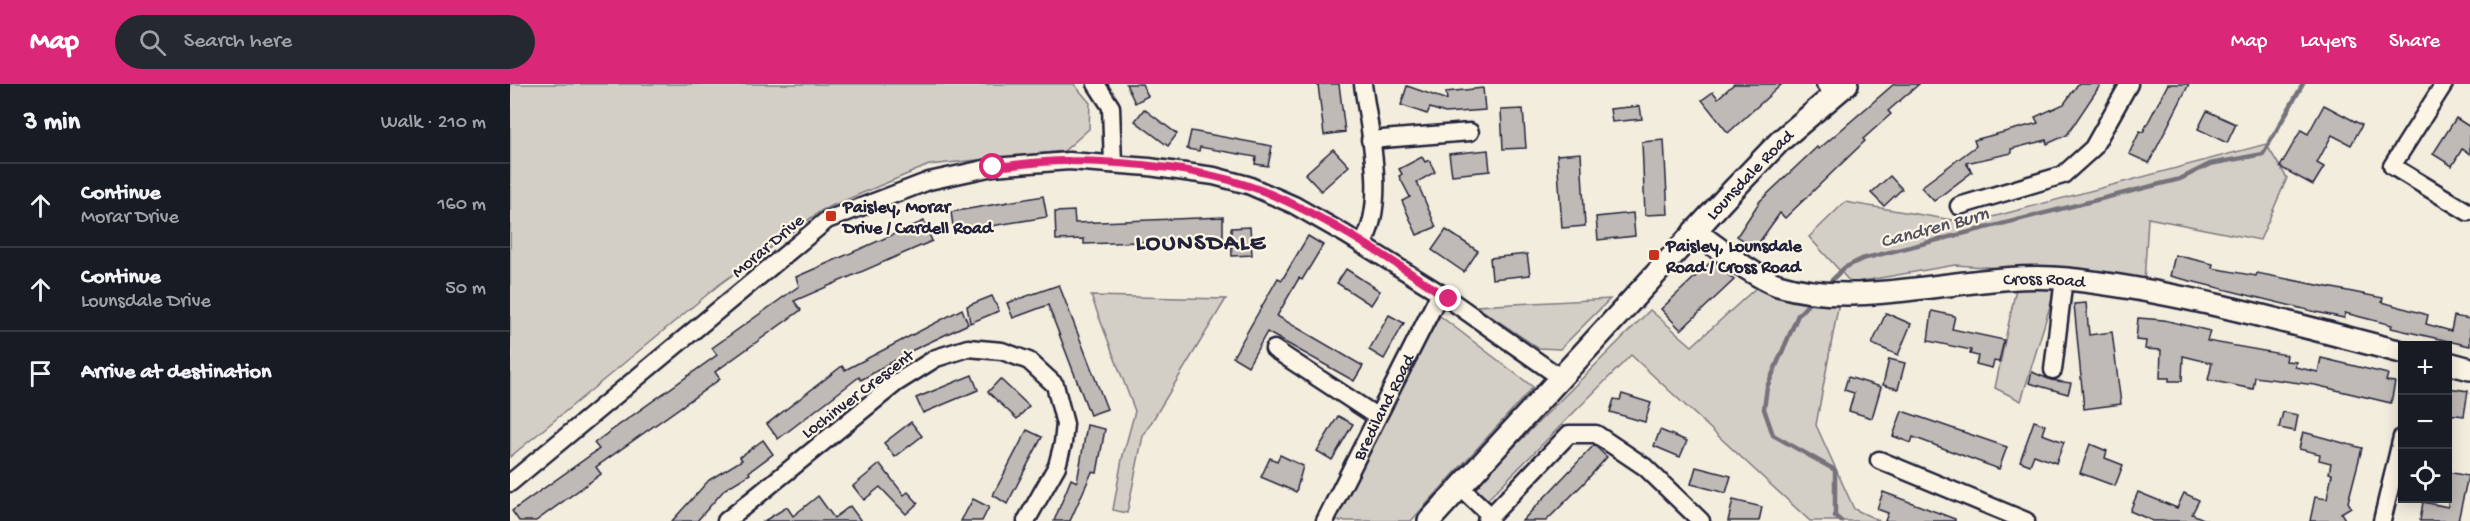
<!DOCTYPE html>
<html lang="en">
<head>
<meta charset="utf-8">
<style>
  body { margin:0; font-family:"Gochi Hand",sans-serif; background:#242831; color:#f1f3f6 }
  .controls { position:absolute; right:18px; bottom:18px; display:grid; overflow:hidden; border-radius:0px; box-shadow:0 3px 15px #0003 }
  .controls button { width:54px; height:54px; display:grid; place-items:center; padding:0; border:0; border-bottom:2px solid #363941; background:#171b24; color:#f1f3f6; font:30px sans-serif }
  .stop { position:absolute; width:18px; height:18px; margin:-14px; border:4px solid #db2777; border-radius:50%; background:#fff }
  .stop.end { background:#db2777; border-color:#fff; box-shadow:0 2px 6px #0008 }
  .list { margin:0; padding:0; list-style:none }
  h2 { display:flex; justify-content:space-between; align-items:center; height:78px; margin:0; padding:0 24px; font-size:26px }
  h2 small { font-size:20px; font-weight:400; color:#9ea1a6 }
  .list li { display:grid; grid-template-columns:39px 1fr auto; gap:18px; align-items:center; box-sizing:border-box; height:84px; padding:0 24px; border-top:2px solid #363941 }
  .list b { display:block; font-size:22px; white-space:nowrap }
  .list p { margin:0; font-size:20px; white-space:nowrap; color:#9ea1a6 }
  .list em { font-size:20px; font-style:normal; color:#9ea1a6 }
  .icon { flex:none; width:33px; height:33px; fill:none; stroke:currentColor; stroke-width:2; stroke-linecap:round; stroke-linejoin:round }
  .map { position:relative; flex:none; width:1960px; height:437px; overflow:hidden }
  header { display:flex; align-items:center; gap:36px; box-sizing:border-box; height:84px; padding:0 30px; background:#db2777; color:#fff }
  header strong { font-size:28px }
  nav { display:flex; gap:33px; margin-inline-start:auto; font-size:21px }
  .search { width:420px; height:54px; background:#242831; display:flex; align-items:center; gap:15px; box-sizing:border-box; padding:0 21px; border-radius:33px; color:#9ea1a6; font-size:22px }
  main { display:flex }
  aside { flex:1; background:#171b24 }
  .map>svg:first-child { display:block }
  .green { fill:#d4cfc6; stroke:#7b7880; stroke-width:1.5 }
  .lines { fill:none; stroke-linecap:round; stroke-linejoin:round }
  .stream { stroke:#75727b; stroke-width:4.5 }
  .building { fill:#bfbab6; stroke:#22223b; stroke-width:1.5 }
  .minor-casing { stroke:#22223b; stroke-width:21 }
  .tertiary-casing { stroke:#22223b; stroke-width:26 }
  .minor { stroke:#fcf5e5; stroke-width:16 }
  .tertiary { stroke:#fcf5e5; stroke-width:21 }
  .route { stroke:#db2777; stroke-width:8 }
  .poi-dot { fill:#c8321e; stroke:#fcf5e5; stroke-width:2 }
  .labels { text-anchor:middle; stroke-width:4.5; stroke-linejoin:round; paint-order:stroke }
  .street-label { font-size:18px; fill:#22223b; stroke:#fcf5e5 }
  .poi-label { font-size:18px; font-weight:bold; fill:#22223b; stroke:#fcf5e5; text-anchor:start }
  .water-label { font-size:20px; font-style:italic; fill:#525160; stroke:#fcf5e5 }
  .district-label { font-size:24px; font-weight:bold; letter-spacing:1.5px; fill:#22223b; stroke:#fcf5e5 }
</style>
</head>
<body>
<header>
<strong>Map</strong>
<div class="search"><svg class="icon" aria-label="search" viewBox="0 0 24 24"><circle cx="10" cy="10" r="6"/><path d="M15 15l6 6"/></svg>Search here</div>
<nav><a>Map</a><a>Layers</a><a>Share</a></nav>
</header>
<main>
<aside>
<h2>3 min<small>Walk · 210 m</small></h2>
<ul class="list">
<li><svg class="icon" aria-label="ahead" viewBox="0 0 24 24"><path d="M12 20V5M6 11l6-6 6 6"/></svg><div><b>Continue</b><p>Morar Drive</p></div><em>160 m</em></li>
<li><svg class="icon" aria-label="ahead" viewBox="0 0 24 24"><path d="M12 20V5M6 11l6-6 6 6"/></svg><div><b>Continue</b><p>Lounsdale Drive</p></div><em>50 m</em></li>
<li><svg class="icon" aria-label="arrive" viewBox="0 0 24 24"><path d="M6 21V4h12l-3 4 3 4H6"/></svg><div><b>Arrive at destination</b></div></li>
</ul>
</aside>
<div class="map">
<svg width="1960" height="437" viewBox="0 0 1960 437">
  <rect width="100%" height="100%" fill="#f3edde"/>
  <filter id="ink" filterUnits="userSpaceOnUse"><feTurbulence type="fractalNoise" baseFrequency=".0167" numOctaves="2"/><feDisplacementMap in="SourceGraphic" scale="12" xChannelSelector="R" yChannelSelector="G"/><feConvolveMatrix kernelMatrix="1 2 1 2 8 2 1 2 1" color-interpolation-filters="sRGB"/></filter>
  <g filter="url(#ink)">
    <!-- green -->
    <g class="green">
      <path d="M0,0H564L580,19L579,45L554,67L419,81L312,126L210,200L0,373Z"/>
      <path d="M1756,60L1777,94L1750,156L1638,134L1634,199L1536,187L1445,181L1341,199L1299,153L1335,118L1460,139Z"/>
      <path d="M1248,202L1329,218L1306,341L1344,425L1370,437H1300L1121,271L977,416L962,405L1140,226L1182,262Z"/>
      <path d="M1506,204L1545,206L1511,317L1485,304Z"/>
      <path d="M581,212L716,215L633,352L617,429L603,426L612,375L625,327Z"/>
      <path d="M1100,215L1050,265L1028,264L966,222Z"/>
      <path d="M930,232L1023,303L901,437H817Z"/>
    </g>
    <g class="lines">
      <!-- stream -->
      <g class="stream">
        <path d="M1316,202L1334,184L1352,175L1670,95L1700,80L1753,70L1793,0"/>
        <path d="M1304,214L1288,231L1257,303L1254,325L1263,351L1325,386V432L1331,437"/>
      </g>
    </g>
    <!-- building -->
    <g class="building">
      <path d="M616,0H632L638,12L625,19Z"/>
      <path d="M808,0H829L835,48L814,51Z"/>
      <path d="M1224,0H1272L1218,49L1192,16L1203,8L1208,14Z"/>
      <path d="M1384,0H1409L1378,27L1381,30L1353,55L1355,57L1275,134L1270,129L1245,164L1227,152L1250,117L1307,63L1309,65Z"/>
      <path d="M1568,0H1591L1557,51L1537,60L1536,56L1501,65L1502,69L1456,79L1462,88L1424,117L1411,103L1466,62L1464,56L1528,39L1525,33L1554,20Z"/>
      <path d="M1658,0H1679L1639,79L1619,70L1630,47L1633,48Z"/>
      <path d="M897,2L937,16L936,8L973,4L975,26L935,29L920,24L917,30L891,21Z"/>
      <path d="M1814,21L1852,41L1841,61L1822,51L1807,79L1814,83L1803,101L1770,83L1791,46L1798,50Z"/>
      <path d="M1130,22L1132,35L1102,38L1100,25Z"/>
      <path d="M634,25L667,50L658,62L625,37Z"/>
      <path d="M1013,25L1016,64L993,65L991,26Z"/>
      <path d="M1697,27L1726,40L1717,59L1688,45Z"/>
      <path d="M1946,34L1960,43V70L1952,65L1942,82L1923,70Z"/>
      <path d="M681,47L762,62L758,82L745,80L746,73L690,63L689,67L677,65Z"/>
      <path d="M1154,56L1158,130L1135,131L1132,58Z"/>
      <path d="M823,65L839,82L811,107L795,90Z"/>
      <path d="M978,66L980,87L942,91L939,70Z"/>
      <path d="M1071,69L1075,142L1052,144L1047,71Z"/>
      <path d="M912,73L915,78L919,76L925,88L907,98L926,143L907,151L892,117L900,113L889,92L892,90L889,85Z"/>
      <path d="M1380,92L1392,105L1374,122L1361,109Z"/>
      <path d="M533,112L537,133L444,148L441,128Z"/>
      <path d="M564,127L565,139L713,133V155L574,160V155L546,156L545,128Z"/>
      <path d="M1123,129L1125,152L1088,156L1086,133Z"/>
      <path d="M414,137L422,157L284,217L291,226L205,288L210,295L86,383L91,390L26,437H9L2,427L89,365L84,359L207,271L202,264L289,202L286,193Z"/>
      <path d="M740,143L742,171L722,172L721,144Z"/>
      <path d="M936,146L968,167L954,188L922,166Z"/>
      <path d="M798,152L813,161L792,196L789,194L767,232L853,282L844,297L757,248L738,282L723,273L768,194L772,196Z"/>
      <path d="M1017,170L1020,191L982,195L980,174Z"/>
      <path d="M1665,171L1703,180L1702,184L1746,192L1747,189L1873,214L1872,218L1918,231L1916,240L1941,247L1944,232L1960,235V262L1881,244L1882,241L1835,229L1834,234L1806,228L1660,192Z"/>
      <path d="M1203,176L1224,196L1171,246L1151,225Z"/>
      <path d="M836,185L870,207L861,221L827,199Z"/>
      <path d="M549,201L597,325L580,331L538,221L503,234L497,219Z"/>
      <path d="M482,212L489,227L460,239L457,222Z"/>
      <path d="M1576,219L1579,251L1602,248L1611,320L1574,325L1564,220Z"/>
      <path d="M452,225L458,240L403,266L351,296L349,293L268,355L257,340L332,282L335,286Z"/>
      <path d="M1422,227L1445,232L1442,245L1494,256L1489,278L1484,277L1482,284L1466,280L1468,272L1460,270L1461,266L1418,257Z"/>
      <path d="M1376,229L1401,240L1388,271L1362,260Z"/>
      <path d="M879,231L894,239L874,275L859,266Z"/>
      <path d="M1628,234L1654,236L1700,247L1697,257L1777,271L1776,277L1786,278L1785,283L1808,288L1811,274L1878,290L1876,297L1885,298L1881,319L1805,301L1745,293L1743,305L1698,296L1702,279L1673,272L1672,297H1659V294H1650L1651,266L1635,265L1636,257L1626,256Z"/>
      <path d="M1379,275L1395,279L1388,305L1373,301Z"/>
      <path d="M1522,288L1541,296L1561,299L1558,310L1519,299Z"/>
      <path d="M462,291L468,306L413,329L406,314Z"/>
      <path d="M1338,293L1371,303L1362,334L1339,327L1344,309L1334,306Z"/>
      <path d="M490,295L519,322L507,335L478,308Z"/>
      <path d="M1938,304L1958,307L1954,332L1938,330Z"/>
      <path d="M1112,310L1141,319L1135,338L1100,328L1104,315L1110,316Z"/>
      <path d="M1392,327L1497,363L1489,385L1403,353L1401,359L1383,352Z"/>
      <path d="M1773,328L1788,331L1785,347L1769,344Z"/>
      <path d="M828,332L843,340L822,376L807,367Z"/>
      <path d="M1524,337L1535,341L1532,350L1554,358L1546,379L1524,371L1520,381L1510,377Z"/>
      <path d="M401,338L412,352L385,373L374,359Z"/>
      <path d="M577,341L595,345L587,389L582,388L560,437H544L561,395L567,398Z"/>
      <path d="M517,346L532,353L497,420L483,411Z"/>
      <path d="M1150,346L1177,357L1170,373L1144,362Z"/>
      <path d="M1793,348L1852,364L1838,418L1841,423L1831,429L1836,437H1800L1805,413L1817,415L1822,390L1819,389L1821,379L1809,376L1810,370L1789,365Z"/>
      <path d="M253,356L263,370L239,388L240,390L215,405L187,437H162L199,396L232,376L230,373Z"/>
      <path d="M1580,360L1597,367L1595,374L1613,381L1605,402L1570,389Z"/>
      <path d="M1084,361L1097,373L1073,400L1036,437H1012Z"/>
      <path d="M770,371L793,382L786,408L751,393L760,374L767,377Z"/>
      <path d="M370,380L394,411L398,408L408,419L396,430L370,403L354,416L343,402Z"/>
      <path d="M1186,383L1221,392L1216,409L1181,400Z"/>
      <path d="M1938,388L1958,392L1948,437H1910L1913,418L1938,423Z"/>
      <path d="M1373,408L1445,435V437H1375L1378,429L1367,425Z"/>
      <path d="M1628,408L1667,424L1674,409L1689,416L1682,430L1698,437H1643L1620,427Z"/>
      <path d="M308,412L324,434L340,422L351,437H254L277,423L283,432Z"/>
      <path d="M463,415L479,423L472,437H451Z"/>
      <path d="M1223,416L1252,423L1249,437H1218Z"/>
    </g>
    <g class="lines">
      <defs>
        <g id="minor">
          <path d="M586,0L601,23L603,80"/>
          <path d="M1315,0L1325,11"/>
          <path d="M1934,0L1882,82L1958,128"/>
          <path d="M860,56L960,48"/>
          <path d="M1449,122L1553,91L1583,64L1619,0"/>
          <path d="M852,161C878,119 859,47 853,0"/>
          <path d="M764,265L866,332"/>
          <path d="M1543,286L1554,194"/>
          <path d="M1369,376L1516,437"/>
          <path d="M0,399L317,136L419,97L483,83L559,77L639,83L704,92L738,101L784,121L835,150L930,209L1051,294"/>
          <path d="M951,404L981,432"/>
          <path d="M216,437L386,299L426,274L458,264L492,267L519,277L545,301L555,340L553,359L547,382L516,437"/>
          <path id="s1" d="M815,437L930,209"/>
          <path d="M976,437L1059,350H1086L1135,383L1191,437"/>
          <path d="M1872,437L1892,353"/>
        </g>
        <g id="tertiary">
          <path id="s2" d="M1184,147C1206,162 1244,193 1268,201C1356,228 1466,185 1557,195C1670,207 1782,240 1892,268"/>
          <path d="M1938,279L1960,285"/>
          <path id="s3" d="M919,437L1222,107L1270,57L1337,0"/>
        </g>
      </defs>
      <!-- minor casing -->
      <use href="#minor" class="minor-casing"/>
      <!-- tertiary casing -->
      <use href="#tertiary" class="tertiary-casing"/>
      <!-- minor -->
      <use href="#minor" class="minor"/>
      <!-- tertiary -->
      <use href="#tertiary" class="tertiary"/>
    </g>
  </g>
  <g class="lines" filter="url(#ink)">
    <!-- route -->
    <path class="route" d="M483,83C508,81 535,76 560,77C617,78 682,83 736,101C801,122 882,176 939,215"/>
  </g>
  <!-- markers -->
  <g class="poi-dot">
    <rect x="315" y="126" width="12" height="12" rx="3"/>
    <rect x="1138" y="165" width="12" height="12" rx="3"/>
  </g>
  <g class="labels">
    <!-- street labels -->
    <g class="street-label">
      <text dy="6" stroke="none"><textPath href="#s3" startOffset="472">Lounsdale Road</textPath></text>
      <text transform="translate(257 161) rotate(-40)" y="6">Morar Drive</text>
      <text dy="6" stroke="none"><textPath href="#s2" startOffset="368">Cross Road</textPath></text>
      <text transform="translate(347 309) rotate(-37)" y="6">Lochinver Crescent</text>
      <text dy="6" stroke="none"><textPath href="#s1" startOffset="128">Brediland Road</textPath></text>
    </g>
    <!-- poi labels -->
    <g class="poi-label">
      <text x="333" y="128">Paisley, Morar<tspan x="333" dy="21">Drive / Cardell Road</tspan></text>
      <text x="1156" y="167">Paisley, Lounsdale<tspan x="1156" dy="21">Road / Cross Road</tspan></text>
    </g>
    <!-- water labels -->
    <g class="water-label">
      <text transform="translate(1424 142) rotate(-15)" y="7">Candren Burn</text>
    </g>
    <!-- district labels -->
    <g class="district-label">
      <text x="691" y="165">LOUNSDALE</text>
    </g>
  </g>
</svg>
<div class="controls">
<button>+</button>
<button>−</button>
<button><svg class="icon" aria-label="locate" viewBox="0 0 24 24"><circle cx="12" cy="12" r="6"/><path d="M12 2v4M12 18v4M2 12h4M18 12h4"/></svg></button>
</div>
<div class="stop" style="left:483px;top:83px"></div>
<div class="stop end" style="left:939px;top:215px"></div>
</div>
</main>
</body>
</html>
